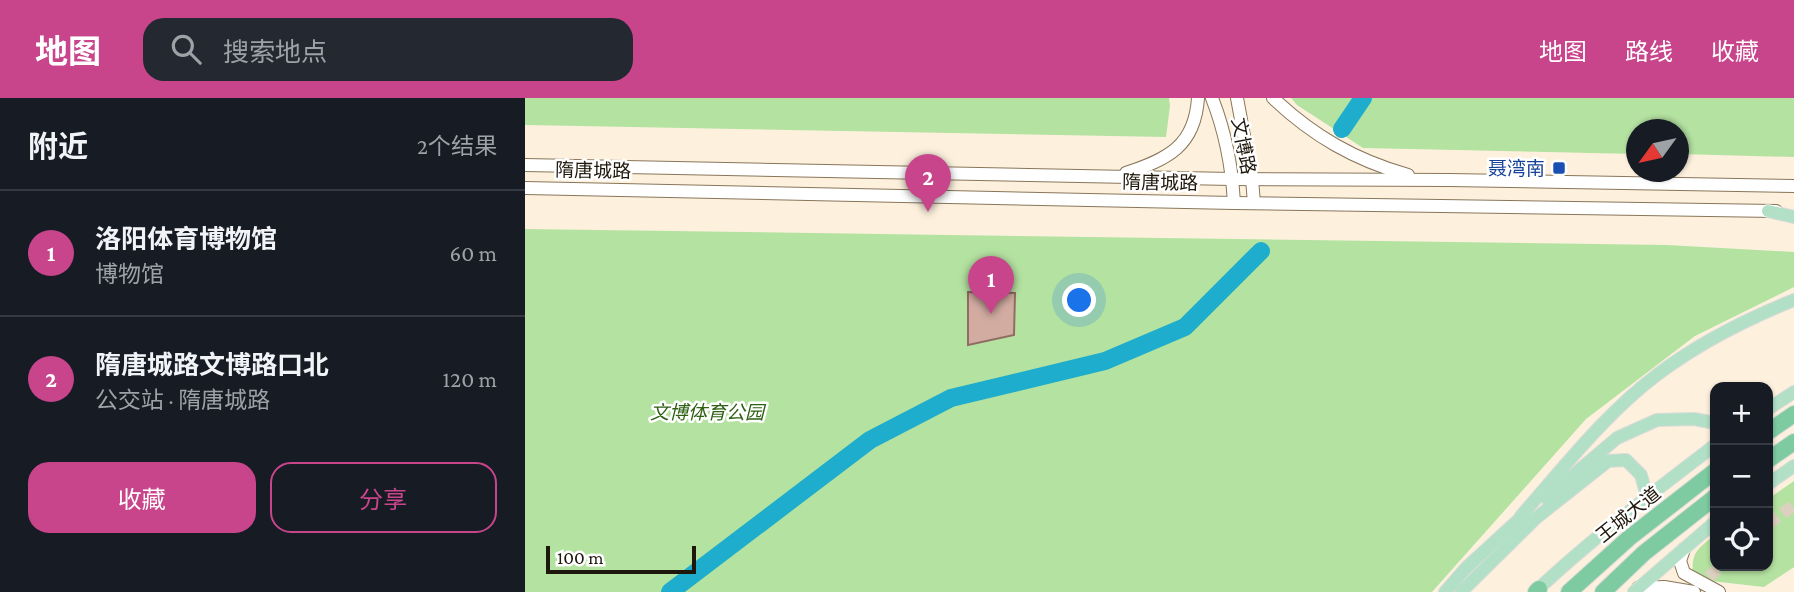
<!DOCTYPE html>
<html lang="zh">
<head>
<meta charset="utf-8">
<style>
  body { margin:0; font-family:"Crimson Pro","Noto Sans SC",serif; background:#242831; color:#f1f3f6 }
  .controls { position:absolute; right:21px; bottom:21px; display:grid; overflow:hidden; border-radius:14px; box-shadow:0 2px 5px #0004 }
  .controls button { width:63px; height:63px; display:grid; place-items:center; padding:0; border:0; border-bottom:2px solid #363941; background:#171b24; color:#f1f3f6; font:35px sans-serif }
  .compass { position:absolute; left:1101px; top:21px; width:63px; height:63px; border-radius:50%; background:#171b24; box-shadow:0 2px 5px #0004; rotate:237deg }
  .scale { position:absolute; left:21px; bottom:18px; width:150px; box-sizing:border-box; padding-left:7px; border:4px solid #1e170c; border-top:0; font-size:19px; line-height:24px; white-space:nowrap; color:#1e170c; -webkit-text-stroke:5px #fff; paint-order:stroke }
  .you { position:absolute; left:555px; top:203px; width:24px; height:24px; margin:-18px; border:5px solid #fff; border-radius:50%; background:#1a73e8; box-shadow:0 0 0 10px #1a73e833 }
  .badge { display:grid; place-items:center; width:46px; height:46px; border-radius:50%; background:#c8458c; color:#fff; font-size:23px; font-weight:700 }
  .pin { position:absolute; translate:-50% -58px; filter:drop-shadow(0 2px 4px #0008) }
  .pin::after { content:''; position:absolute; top:37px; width:24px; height:21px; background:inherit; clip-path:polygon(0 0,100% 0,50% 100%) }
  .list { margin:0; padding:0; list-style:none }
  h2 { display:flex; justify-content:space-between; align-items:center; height:91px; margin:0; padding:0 28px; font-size:30px }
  h2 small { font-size:23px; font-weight:400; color:#9ea1a6 }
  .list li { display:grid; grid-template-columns:46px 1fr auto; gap:21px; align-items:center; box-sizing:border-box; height:126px; padding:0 28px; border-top:2px solid #363941 }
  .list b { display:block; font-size:26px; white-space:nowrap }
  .list p { margin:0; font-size:23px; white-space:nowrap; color:#9ea1a6 }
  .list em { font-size:23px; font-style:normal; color:#9ea1a6 }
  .actions { display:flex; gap:14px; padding:21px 28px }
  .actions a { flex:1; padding:16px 0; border:2px solid #c8458c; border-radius:21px; text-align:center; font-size:24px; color:#c8458c }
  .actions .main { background:#c8458c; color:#fff }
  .icon { flex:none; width:38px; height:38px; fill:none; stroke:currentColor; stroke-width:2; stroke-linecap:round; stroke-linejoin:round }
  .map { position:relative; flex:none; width:1269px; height:494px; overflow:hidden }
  header { display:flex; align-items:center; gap:42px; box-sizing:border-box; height:98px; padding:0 35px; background:#c8458c; color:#fff }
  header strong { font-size:33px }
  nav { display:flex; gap:38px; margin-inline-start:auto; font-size:24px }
  .search { width:490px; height:63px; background:#242831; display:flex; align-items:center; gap:18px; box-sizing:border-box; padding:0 24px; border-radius:21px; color:#9ea1a6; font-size:26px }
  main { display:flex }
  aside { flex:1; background:#171b24 }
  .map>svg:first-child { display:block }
  .green { fill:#b4e2a1 }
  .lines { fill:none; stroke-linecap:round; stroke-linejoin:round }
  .river { stroke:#1eadcc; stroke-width:18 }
  .building { fill:#d2aca1; stroke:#906d63; stroke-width:2 }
  .primary-tunnel { stroke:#dcd0be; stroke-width:12; stroke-dasharray:12 6; stroke-linecap:butt }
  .secondary-casing { stroke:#887659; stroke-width:14 }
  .primary-casing { stroke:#dbdad8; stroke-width:14 }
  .highway-casing { stroke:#dbdad8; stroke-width:18 }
  .secondary { stroke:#fff; stroke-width:12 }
  .primary { stroke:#b2e0c7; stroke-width:12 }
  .highway { stroke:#7ecba2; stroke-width:16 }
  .transit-dot { fill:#1a4fb4; stroke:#fff; stroke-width:2.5 }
  .labels { text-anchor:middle; stroke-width:5; stroke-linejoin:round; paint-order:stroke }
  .street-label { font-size:19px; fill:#1e170c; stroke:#fff }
  .transit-label { font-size:19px; fill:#164399; stroke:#fff; text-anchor:end }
  .park-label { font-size:19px; font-style:italic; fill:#2f6114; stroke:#fff }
</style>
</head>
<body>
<header>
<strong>地图</strong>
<div class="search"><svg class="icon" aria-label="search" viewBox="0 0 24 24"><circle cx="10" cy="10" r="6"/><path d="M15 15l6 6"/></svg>搜索地点</div>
<nav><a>地图</a><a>路线</a><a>收藏</a></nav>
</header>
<main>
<aside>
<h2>附近<small>2个结果</small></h2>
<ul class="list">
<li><span class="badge">1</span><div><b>洛阳体育博物馆</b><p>博物馆</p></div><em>60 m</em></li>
<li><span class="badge">2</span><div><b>隋唐城路文博路口北</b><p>公交站 · 隋唐城路</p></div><em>120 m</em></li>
</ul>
<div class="actions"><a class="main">收藏</a><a>分享</a></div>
</aside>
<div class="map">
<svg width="1269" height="494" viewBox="0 0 1269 494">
  <rect width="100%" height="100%" fill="#fdf1de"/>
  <!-- green -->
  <g class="green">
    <path d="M0,0H644L645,8L641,39L0,27Z"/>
    <path d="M766,0H1269V59L1154,56V32H1112L1111,56L838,50L772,7Z"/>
    <path d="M0,131L1142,147L1269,154V189L1170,238L1061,321L907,494H0Z"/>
    <path d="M1269,383V469L1239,489L1177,482L1168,476C1166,453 1174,450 1190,437V468H1243V401Z"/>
  </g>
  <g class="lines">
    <!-- river -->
    <g class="river">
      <path d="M817,31L838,0"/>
      <path d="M145,494L345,342L426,300L580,263L660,229L736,153"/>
    </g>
  </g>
  <!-- building -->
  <path class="building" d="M443,194L490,195L489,237L443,247Z"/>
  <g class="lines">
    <!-- primary-tunnel -->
    <g class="primary-tunnel">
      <path d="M1243,426L1269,407"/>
      <path d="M1170,491L1196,468"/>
    </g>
    <defs>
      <g id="secondary">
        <path d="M687,0C700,33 707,70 709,105"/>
        <path d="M712,0L727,81L729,105"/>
        <path d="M748,0C788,38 830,62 883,77"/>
        <path d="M0,67L707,81L924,82L1269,88"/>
        <path d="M601,75C643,61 670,48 673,0"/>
        <path d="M0,90L709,105L1251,113"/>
        <path d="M1159,451L1155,463L1159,475L1194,494"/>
        <path d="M1113,490L1139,489L1169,494"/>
      </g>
      <g id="primary">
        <path d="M1243,113L1269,119"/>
        <path d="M1243,311L1269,294"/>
        <path d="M1243,386L1269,368"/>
        <path d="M1021,400L1092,340L1132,322L1169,321L1190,325"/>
        <path d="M996,418C1039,369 1081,315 1133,276C1174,245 1222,221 1269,202"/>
        <path d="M920,494L941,470L1001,415"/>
        <path d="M936,494L1011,420L1083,363L1101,362L1116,377L1122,399"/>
        <path d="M1010,494C1066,441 1129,394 1190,347"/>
        <path d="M1109,494L1190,424"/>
      </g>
      <g id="highway">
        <path d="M1243,334L1269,316"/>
        <path d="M1243,362L1269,344"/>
        <path d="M1011,494L1014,491"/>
        <path d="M1044,494L1104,440L1190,373"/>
        <path d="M1078,494L1119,455L1190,399"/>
      </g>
    </defs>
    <!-- secondary casing -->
    <use href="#secondary" class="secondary-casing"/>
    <!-- primary casing -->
    <use href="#primary" class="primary-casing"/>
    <!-- highway casing -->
    <use href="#highway" class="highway-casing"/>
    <!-- secondary -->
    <use href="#secondary" class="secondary"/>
    <!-- primary -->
    <use href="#primary" class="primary"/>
    <!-- highway -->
    <use href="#highway" class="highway"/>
  </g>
  <!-- markers -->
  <rect class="transit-dot" x="1027" y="63" width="14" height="14" rx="3.5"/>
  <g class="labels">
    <!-- street labels -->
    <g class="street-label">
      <text transform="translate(719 48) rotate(79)" y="7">文博路</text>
      <text transform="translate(68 72) rotate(1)" y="7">隋唐城路</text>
      <text transform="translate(635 84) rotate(1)" y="7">隋唐城路</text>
      <text transform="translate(1103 416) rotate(-39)" y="7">王城大道</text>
    </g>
    <!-- transit labels -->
    <g class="transit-label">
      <text x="1020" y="77">聂湾南</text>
    </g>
    <!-- park labels -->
    <g class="park-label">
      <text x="182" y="321">文博体育公园</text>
    </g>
  </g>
</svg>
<div class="controls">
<button>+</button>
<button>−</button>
<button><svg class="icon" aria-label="locate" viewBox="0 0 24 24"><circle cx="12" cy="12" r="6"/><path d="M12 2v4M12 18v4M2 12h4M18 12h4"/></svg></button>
</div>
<svg class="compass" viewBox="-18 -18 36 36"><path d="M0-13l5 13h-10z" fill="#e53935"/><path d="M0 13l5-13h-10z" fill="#9ea1a6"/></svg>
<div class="scale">100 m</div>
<div class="you"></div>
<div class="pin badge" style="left:466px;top:216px">1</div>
<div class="pin badge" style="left:403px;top:114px">2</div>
</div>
</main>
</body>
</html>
